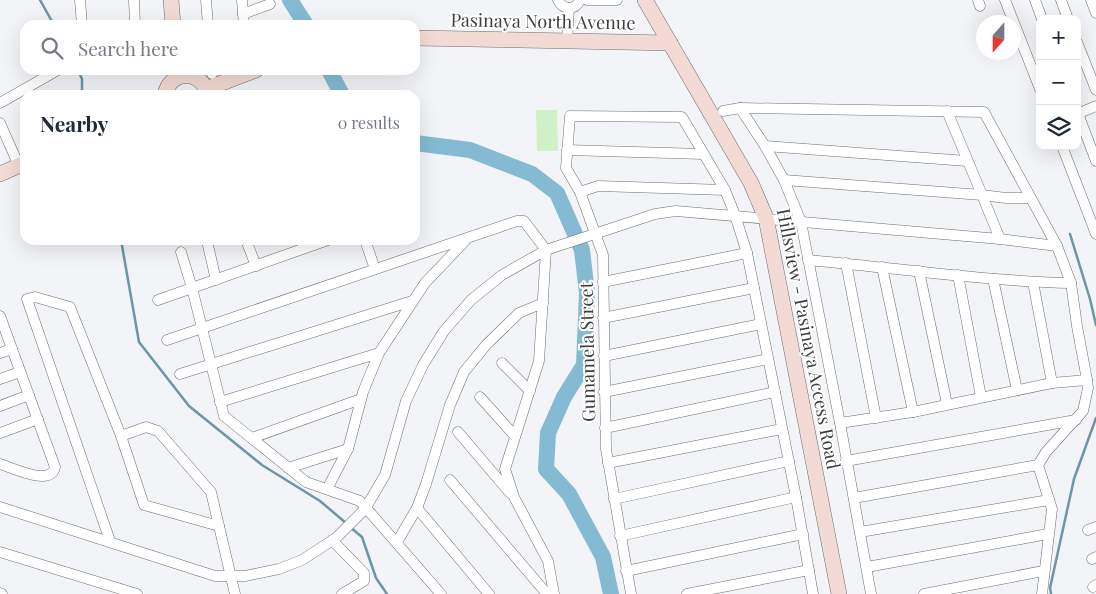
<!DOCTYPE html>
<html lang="en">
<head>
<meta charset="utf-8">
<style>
  body { margin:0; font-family:"Playfair Display",serif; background:#f2f2f3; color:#1f2937 }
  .controls { position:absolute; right:15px; top:15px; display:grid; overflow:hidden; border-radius:10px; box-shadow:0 5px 20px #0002 }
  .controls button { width:45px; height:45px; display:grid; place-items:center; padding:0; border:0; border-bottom:1px solid #e0e1e3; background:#fff; color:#1f2937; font:25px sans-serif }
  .compass { position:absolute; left:976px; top:15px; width:45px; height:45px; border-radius:50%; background:#fff; box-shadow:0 5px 20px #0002; rotate:201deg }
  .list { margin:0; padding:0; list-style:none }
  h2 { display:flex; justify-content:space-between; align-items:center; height:65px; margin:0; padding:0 20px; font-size:21px }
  h2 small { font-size:16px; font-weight:400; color:#747a83 }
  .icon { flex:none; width:28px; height:28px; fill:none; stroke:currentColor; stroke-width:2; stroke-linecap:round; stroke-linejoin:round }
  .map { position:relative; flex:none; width:1096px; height:594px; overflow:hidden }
  .search { position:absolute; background:#fff; box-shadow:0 5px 20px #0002; left:20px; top:20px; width:400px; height:55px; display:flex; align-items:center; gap:12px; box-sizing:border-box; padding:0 18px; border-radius:15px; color:#747a83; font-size:19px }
  .panel { position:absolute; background:#fff; box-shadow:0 5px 20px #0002; left:20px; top:90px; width:400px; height:155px; border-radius:15px }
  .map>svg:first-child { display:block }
  .green { fill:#d0f0c7 }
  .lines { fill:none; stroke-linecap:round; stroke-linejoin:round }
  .stream { stroke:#6e95a6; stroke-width:2.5 }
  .river { stroke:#84bbd3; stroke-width:16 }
  .street-casing { stroke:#6c6e70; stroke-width:11 }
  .secondary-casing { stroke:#6c6e70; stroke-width:16 }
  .street { stroke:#fff; stroke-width:10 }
  .secondary { stroke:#f3dad4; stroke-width:15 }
  .labels { text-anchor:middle; stroke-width:4; stroke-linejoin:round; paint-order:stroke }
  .street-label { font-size:18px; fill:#3c3d3e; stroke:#fff }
</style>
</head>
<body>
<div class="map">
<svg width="1096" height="594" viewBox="0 0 1096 594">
  <rect width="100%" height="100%" fill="#f2f4f7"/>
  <!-- green -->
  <path class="green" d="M536,110H557L558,151H537Z"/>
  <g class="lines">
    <!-- stream -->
    <g class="stream">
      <path d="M40,0L54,25"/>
      <path d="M78,70L82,79V95"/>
      <path d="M1070,234L1090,299L1096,325"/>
      <path d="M121,240L139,342L189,406L262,465L320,501L346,523"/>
      <path d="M350,527L362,537L376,578L387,594"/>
      <path d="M1051,594L1050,588L1074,479L1096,418"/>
    </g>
    <!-- river -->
    <g class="river">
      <path d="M290,0L306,25"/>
      <path d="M329,70L342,95"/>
      <path d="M415,143L470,150L532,174L557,193L582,250L587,293L584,365L564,397L548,433L546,469L569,494L603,557L611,594"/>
    </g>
    <defs>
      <g id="street">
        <path d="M80,0L82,25"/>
        <path d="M134,0L135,25"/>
        <path d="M206,0L208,25"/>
        <path d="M242,0L244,25"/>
        <path d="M558,0C563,10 575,11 580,0"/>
        <path d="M587,0H617"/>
        <path d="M978,0L980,6"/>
        <path d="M1005,0L1040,89"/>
        <path d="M1035,0L1042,19"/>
        <path d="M1061,0L1068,19"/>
        <path d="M1091,0L1096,13"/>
        <path d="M243,14L270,4"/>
        <path d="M567,41L569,8"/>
        <path d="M1077,42L1096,90"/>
        <path d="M212,70V74"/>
        <path d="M0,103L58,70"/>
        <path d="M740,108L765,146L784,180L801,222L840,423L871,594"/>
        <path d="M723,111L740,108L984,112L1057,246L1071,283L1077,326L1087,380L1052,383L913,412L840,423"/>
        <path d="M947,111L982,195L1006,198H1030"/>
        <path d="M1077,111L1096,161"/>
        <path d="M1077,114L1096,106"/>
        <path d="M0,123L19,166"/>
        <path d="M765,146L967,161"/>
        <path d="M1062,146L1096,234"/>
        <path d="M567,150L703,154"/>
        <path d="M784,180L982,195L1000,239"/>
        <path d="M580,192L598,186L725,190"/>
        <path d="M246,240L256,266"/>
        <path d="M365,240L375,269"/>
        <path d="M207,241L216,280"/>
        <path d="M181,252L192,288L224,416L306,482L360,501L441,594"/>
        <path d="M808,260C895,268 983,281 1071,283"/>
        <path d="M846,263L876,418"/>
        <path d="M882,267L913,412"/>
        <path d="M919,271L947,404"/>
        <path d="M958,275L981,397"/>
        <path d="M993,279L1017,390"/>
        <path d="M603,282L747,253"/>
        <path d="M1033,282L1052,383"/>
        <path d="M158,300L328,240"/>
        <path d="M0,316L55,467C51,487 13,468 0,464"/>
        <path d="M603,318L754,288"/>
        <path d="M167,340L517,221H524L546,250L539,361L505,469L514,497L548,561L554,594"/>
        <path d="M0,353L12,349"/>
        <path d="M604,356L761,324"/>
        <path d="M502,363L530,391"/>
        <path d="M180,374L412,301"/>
        <path d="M0,379L20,372"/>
        <path d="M604,392L768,359"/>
        <path d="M480,397L515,436"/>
        <path d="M220,402L379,353"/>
        <path d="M0,406L29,395"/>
        <path d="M605,428L775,392"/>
        <path d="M458,432L510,493"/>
        <path d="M0,433L38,419"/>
        <path d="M121,436L146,427L158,431L211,492L235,594"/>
        <path d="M252,438L361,399"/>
        <path d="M846,461L1076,420"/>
        <path d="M608,463L782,429"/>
        <path d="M288,468L348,449"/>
        <path d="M450,480L547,594"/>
        <path d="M327,489L348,449L363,392L379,353L425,283L465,241"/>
        <path d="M854,498L1038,465"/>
        <path d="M614,499L789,461"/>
        <path d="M0,507L215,576H245L279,569L302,560L336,538L365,509L385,475L406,401L423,365L444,331L471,300L502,275L546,250L655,214L676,211L1000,239L1057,246"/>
        <path d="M417,508L489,594"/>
        <path d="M1088,530L1096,527"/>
        <path d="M860,532L1049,500"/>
        <path d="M620,536L796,497"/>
        <path d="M332,540L364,573V581L342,594"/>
        <path d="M110,541L27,299L35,297L70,307L121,436L144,505L219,526"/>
        <path d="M397,542L417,508L426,484L450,405L464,372L486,345L519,313L543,303"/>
        <path d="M0,552L137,594"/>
        <path d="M1092,559L1096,557"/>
        <path d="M867,567L1048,534"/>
        <path d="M626,571L803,534"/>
        <path d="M1093,587L1096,585"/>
        <path d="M0,593L2,594"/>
        <path d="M631,594L606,449L603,255L580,192L566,168L570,116L682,117L725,190L735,215L747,253L796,497L813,594"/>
        <path d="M687,594L809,570"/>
        <path d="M924,594L1043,571"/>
        <path d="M1042,594L1052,509L1038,465L1046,452L1083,411L1088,388L1087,380"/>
      </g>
      <g id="secondary">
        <path d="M171,0L173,25"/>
        <path d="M645,0L751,183L766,218L839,594"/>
        <path d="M415,38L670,43"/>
        <path d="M206,89L256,70"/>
        <path d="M165,95C170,69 202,69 208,95"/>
        <path d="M0,174L25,163"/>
      </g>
    </defs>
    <!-- street casing -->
    <use href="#street" class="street-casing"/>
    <!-- secondary casing -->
    <use href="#secondary" class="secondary-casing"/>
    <!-- street -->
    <use href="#street" class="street"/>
    <!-- secondary -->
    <use href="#secondary" class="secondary"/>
  </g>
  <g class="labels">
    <!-- street labels -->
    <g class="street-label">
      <text transform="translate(543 22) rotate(1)" y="6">Pasinaya North Avenue</text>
      <text transform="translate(808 339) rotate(79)" y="6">Hillsview - Pasinaya Access Road</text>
      <text transform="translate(588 352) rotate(-91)" y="6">Gumamela Street</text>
    </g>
  </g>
</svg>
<div class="controls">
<button>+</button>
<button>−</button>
<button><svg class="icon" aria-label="layers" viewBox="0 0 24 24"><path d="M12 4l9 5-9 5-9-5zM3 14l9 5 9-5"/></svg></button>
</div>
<svg class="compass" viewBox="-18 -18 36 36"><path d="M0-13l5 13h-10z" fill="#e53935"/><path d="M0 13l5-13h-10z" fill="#747a83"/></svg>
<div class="search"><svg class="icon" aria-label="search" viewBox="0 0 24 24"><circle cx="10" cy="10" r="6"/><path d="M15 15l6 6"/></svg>Search here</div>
<section class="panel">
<h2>Nearby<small>0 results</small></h2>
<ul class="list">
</ul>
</section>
</div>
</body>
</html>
